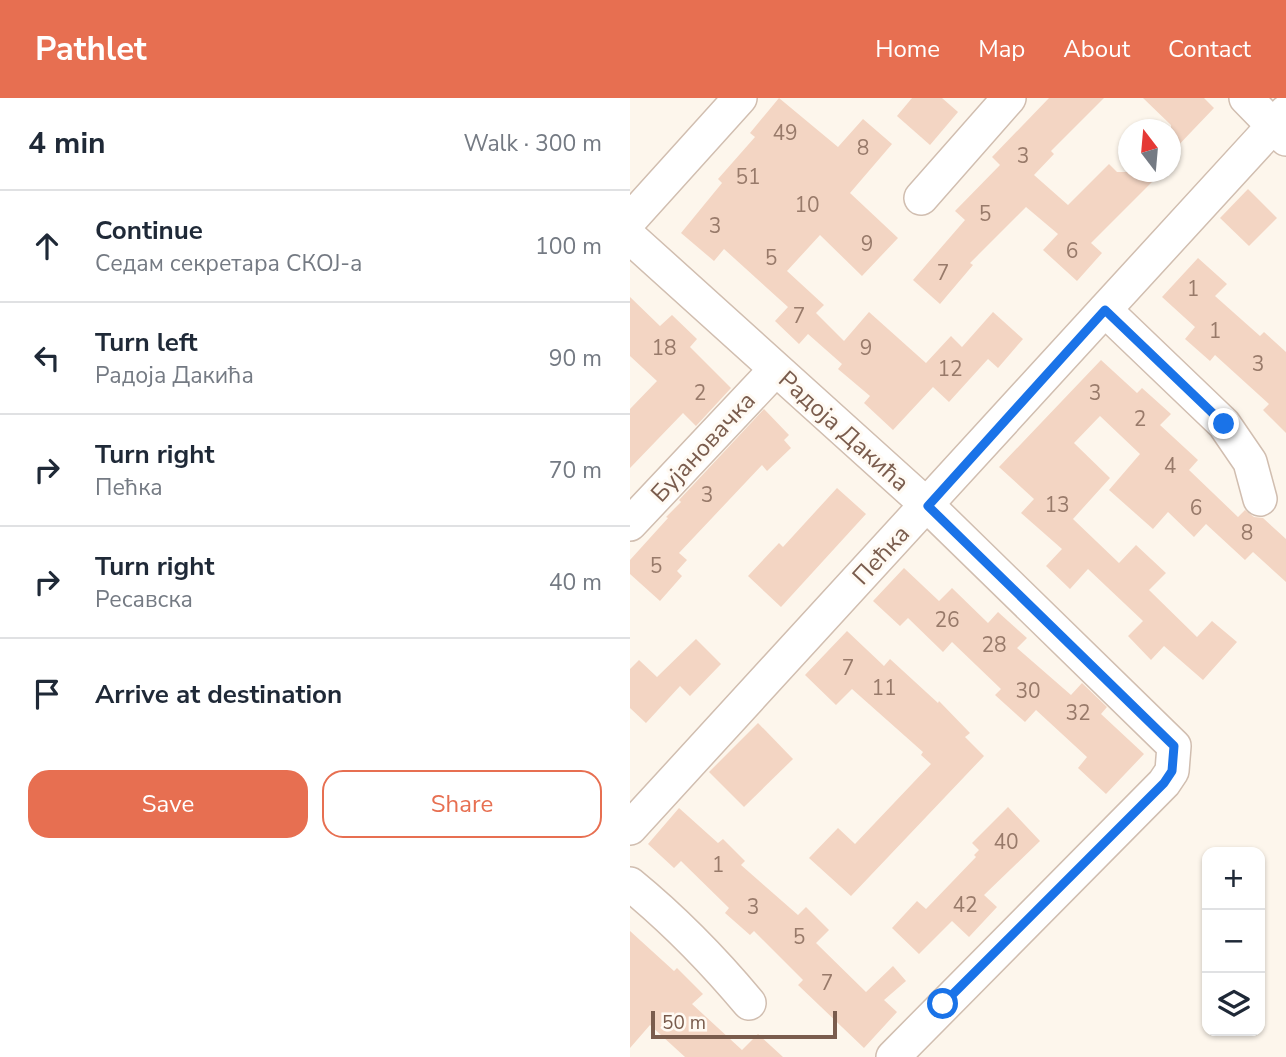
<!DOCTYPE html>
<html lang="en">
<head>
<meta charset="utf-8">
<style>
  body { margin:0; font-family:"Nunito Sans",sans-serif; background:#f6f6f7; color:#1f2937 }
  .controls { position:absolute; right:21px; bottom:21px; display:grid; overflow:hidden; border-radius:14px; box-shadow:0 2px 5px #0004 }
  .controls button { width:63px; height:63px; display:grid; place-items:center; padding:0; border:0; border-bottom:2px solid #e0e1e3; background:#fff; color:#1f2937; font:35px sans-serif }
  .compass { position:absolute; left:488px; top:21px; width:63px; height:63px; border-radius:50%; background:#fff; box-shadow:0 2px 5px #0004; rotate:344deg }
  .scale { position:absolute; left:21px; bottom:18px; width:186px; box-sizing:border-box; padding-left:7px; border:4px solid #7a5c4d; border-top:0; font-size:19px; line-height:24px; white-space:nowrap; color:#7a5c4d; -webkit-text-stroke:5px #fffaf3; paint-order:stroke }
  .stop { position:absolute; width:21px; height:21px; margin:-16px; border:5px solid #1a73e8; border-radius:50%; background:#fff }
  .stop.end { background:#1a73e8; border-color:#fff; box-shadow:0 2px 7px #0008 }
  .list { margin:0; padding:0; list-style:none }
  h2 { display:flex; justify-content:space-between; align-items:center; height:91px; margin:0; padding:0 28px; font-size:30px }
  h2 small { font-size:23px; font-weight:400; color:#747a83 }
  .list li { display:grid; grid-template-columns:46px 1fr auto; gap:21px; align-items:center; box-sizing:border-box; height:112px; padding:0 28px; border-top:2px solid #e0e1e3 }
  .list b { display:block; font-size:26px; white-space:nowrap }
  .list p { margin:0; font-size:23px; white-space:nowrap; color:#747a83 }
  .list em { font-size:23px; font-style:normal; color:#747a83 }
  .actions { display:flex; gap:14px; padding:21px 28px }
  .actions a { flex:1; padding:16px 0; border:2px solid #e76f51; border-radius:21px; text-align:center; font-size:24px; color:#e76f51 }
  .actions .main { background:#e76f51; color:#fff }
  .icon { flex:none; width:38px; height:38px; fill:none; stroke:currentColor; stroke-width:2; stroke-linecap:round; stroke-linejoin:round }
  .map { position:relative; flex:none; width:656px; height:959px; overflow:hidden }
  header { display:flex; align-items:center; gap:42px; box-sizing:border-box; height:98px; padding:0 35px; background:#e76f51; color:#fff }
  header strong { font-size:33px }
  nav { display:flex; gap:38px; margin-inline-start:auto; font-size:24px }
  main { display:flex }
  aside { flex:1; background:#fff }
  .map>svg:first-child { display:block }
  .building { fill:#f3d5c3 }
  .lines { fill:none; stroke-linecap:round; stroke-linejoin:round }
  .minor-casing { stroke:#d1beb0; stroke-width:36 }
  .minor { stroke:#fff; stroke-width:33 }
  .route { stroke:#1a73e8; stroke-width:9 }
  .labels { text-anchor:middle; stroke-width:6; stroke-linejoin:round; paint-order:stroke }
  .number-label { font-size:21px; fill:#987a6a }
  .street-label { font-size:24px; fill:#7a5c4d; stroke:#fffaf3 }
</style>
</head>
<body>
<header>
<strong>Pathlet</strong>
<nav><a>Home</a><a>Map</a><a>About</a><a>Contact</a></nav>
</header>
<main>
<aside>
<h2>4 min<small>Walk · 300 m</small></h2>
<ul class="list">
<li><svg class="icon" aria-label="ahead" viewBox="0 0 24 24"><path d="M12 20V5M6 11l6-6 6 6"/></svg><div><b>Continue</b><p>Седам секретара СКОЈ-а</p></div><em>100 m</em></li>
<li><svg class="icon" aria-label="left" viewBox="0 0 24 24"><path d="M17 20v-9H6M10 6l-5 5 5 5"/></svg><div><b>Turn left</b><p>Радоја Дакића</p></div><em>90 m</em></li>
<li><svg class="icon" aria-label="right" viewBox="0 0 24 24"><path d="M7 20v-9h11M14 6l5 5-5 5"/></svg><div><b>Turn right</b><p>Пећка</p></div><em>70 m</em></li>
<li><svg class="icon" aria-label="right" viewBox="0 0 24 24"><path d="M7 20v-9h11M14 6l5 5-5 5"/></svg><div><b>Turn right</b><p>Ресавска</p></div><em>40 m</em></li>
<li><svg class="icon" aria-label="arrive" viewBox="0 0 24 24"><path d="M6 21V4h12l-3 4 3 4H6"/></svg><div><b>Arrive at destination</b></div></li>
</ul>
<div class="actions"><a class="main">Save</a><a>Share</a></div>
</aside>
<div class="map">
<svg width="656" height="959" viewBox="0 0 656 959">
  <rect width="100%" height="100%" fill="#fdf6ec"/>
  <!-- building -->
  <g class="building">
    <path d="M149,0L208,49L233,21L262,46L220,95L268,140L232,178L190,137L157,173L194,207L186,215L214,243L239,214L296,265L321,238L332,249L363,214L393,241L368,270L358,261L319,304L303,289L263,332L234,305L240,298L208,271L212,266L178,236L169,246L145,223L158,209L94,151L84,163L51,135L92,85L88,81L125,39L120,35Z"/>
    <path d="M282,0H312L328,14L300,47L267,18Z"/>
    <path d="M419,0H474L421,53L424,56L404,77L438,107L479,66L487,74H532L461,145L472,155L447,183L413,152L428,136L396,109L340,165L343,167L310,206L283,182L335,122L325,113L370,67L362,59Z"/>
    <path d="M513,0H574L584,10L541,55V27Z"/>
    <path d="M618,91L647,120L619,148L590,120Z"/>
    <path d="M568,160L597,186L585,198L630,238L634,234L656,254V335L633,312L639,306L585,257L580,263L555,241L565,229L532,199Z"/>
    <path d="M0,199L30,228L42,217L67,241L60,249L101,290L66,328L53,315L0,370V311L27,283L0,258Z"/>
    <path d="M471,262L507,295L512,290L541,316L530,327L568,362L559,372L608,419L615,412L624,419L633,420L656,441V484L623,454L615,462L576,426L564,439L538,414L523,431L479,392L510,356L470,318L444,345L480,380L443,421L489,465L506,447L536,475L519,492L567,539L582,523L607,544L573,582L534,548L521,562L498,538L513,523L458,471L440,491L416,468L432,451L391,415L404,401L369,369Z"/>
    <path d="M134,311L159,337L154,342L161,350L137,373L132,367L49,455L57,462L47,473L52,478L30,503L0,476V462L38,420L36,419L51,404L49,402Z"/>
    <path d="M207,390L236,416L151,509L118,478L149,445L153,449Z"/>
    <path d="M274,470L309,503L322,490L358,525L368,514L397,540L387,550L441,597L452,585L477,609L471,616L514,656L476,696L448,670L457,659L406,612L395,624L365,597L371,591L322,544L313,554L278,520L270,528L243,503Z"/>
    <path d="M217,533L254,568L260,561L308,605L309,603L340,635L335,639L354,658L221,798L179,760L208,730L225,746L301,666L291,657L293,654L222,591L206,607L175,577Z"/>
    <path d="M66,541L91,566L60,598L50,588L16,625L0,610V571L9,562L27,579Z"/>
    <path d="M128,625L163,661L114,709L79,674Z"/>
    <path d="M378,709L410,743L354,797L367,809L339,839L322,823L289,856L262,830L287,803L296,811L346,759L344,757L349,752L342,745Z"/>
    <path d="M49,710L88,745L93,741L115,763L111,767L168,817L176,809L199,832L186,845L236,894L263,868L276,883L254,902L267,914L234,950L168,887L173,882L124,833L120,837L95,815L99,810L51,763L44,770L18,746Z"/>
    <path d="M0,833L44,873L47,870L73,896L62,906L112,952L128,936L153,959H55L20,927L0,950Z"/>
  </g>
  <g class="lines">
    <defs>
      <g id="minor">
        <path d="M616,0L656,41"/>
        <path d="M291,100L379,0"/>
        <path d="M0,122L110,0"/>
        <path d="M0,139L298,408L544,648L542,673L534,685L263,959"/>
        <path d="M475,212L594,326L620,364L630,401"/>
        <path d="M0,426L145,272"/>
        <path d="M0,730L656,14"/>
        <path d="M0,786C44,822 83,862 119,905"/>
      </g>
    </defs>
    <!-- minor casing -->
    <use href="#minor" class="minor-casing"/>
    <!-- minor -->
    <use href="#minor" class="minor"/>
  </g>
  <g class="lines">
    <!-- route -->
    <path class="route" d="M313,906L534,685L542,673L544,648L298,408L475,212L594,326"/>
  </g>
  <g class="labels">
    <!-- number labels -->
    <g class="number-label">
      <text x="155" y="42">49</text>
      <text x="233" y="57">8</text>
      <text x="393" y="65">3</text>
      <text x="118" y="86">51</text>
      <text x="177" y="114">10</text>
      <text x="355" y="123">5</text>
      <text x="85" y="135">3</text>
      <text x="237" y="153">9</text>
      <text x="442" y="160">6</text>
      <text x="141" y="167">5</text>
      <text x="313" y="182">7</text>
      <text x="563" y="198">1</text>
      <text x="169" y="225">7</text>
      <text x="585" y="240">1</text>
      <text x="34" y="257">18</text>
      <text x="236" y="257">9</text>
      <text x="628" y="273">3</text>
      <text x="320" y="278">12</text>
      <text x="70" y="302">2</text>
      <text x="465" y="302">3</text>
      <text x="510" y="328">2</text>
      <text x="540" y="375">4</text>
      <text x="77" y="404">3</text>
      <text x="427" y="414">13</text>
      <text x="566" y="417">6</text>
      <text x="617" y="442">8</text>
      <text x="26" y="475">5</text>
      <text x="317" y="529">26</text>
      <text x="364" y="554">28</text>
      <text x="218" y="577">7</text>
      <text x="254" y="597">11</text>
      <text x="398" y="600">30</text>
      <text x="448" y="622">32</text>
      <text x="376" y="751">40</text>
      <text x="88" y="774">1</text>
      <text x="335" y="814">42</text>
      <text x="123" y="816">3</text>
      <text x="169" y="846">5</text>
      <text x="197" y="892">7</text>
    </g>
    <!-- street labels -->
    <g class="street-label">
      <text transform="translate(214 333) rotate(42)" y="8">Радоја Дакића</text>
      <text transform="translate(73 349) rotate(-47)" y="8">Бујановачка</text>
      <text transform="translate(251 457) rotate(-47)" y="8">Пећка</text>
    </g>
  </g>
</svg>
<div class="controls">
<button>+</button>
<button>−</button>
<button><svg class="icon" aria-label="layers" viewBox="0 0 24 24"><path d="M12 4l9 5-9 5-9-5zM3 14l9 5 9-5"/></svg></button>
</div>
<svg class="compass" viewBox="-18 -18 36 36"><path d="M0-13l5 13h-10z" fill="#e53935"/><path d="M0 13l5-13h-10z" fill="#747a83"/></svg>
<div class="scale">50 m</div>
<div class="stop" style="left:313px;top:906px"></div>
<div class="stop end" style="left:594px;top:326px"></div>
</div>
</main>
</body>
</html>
